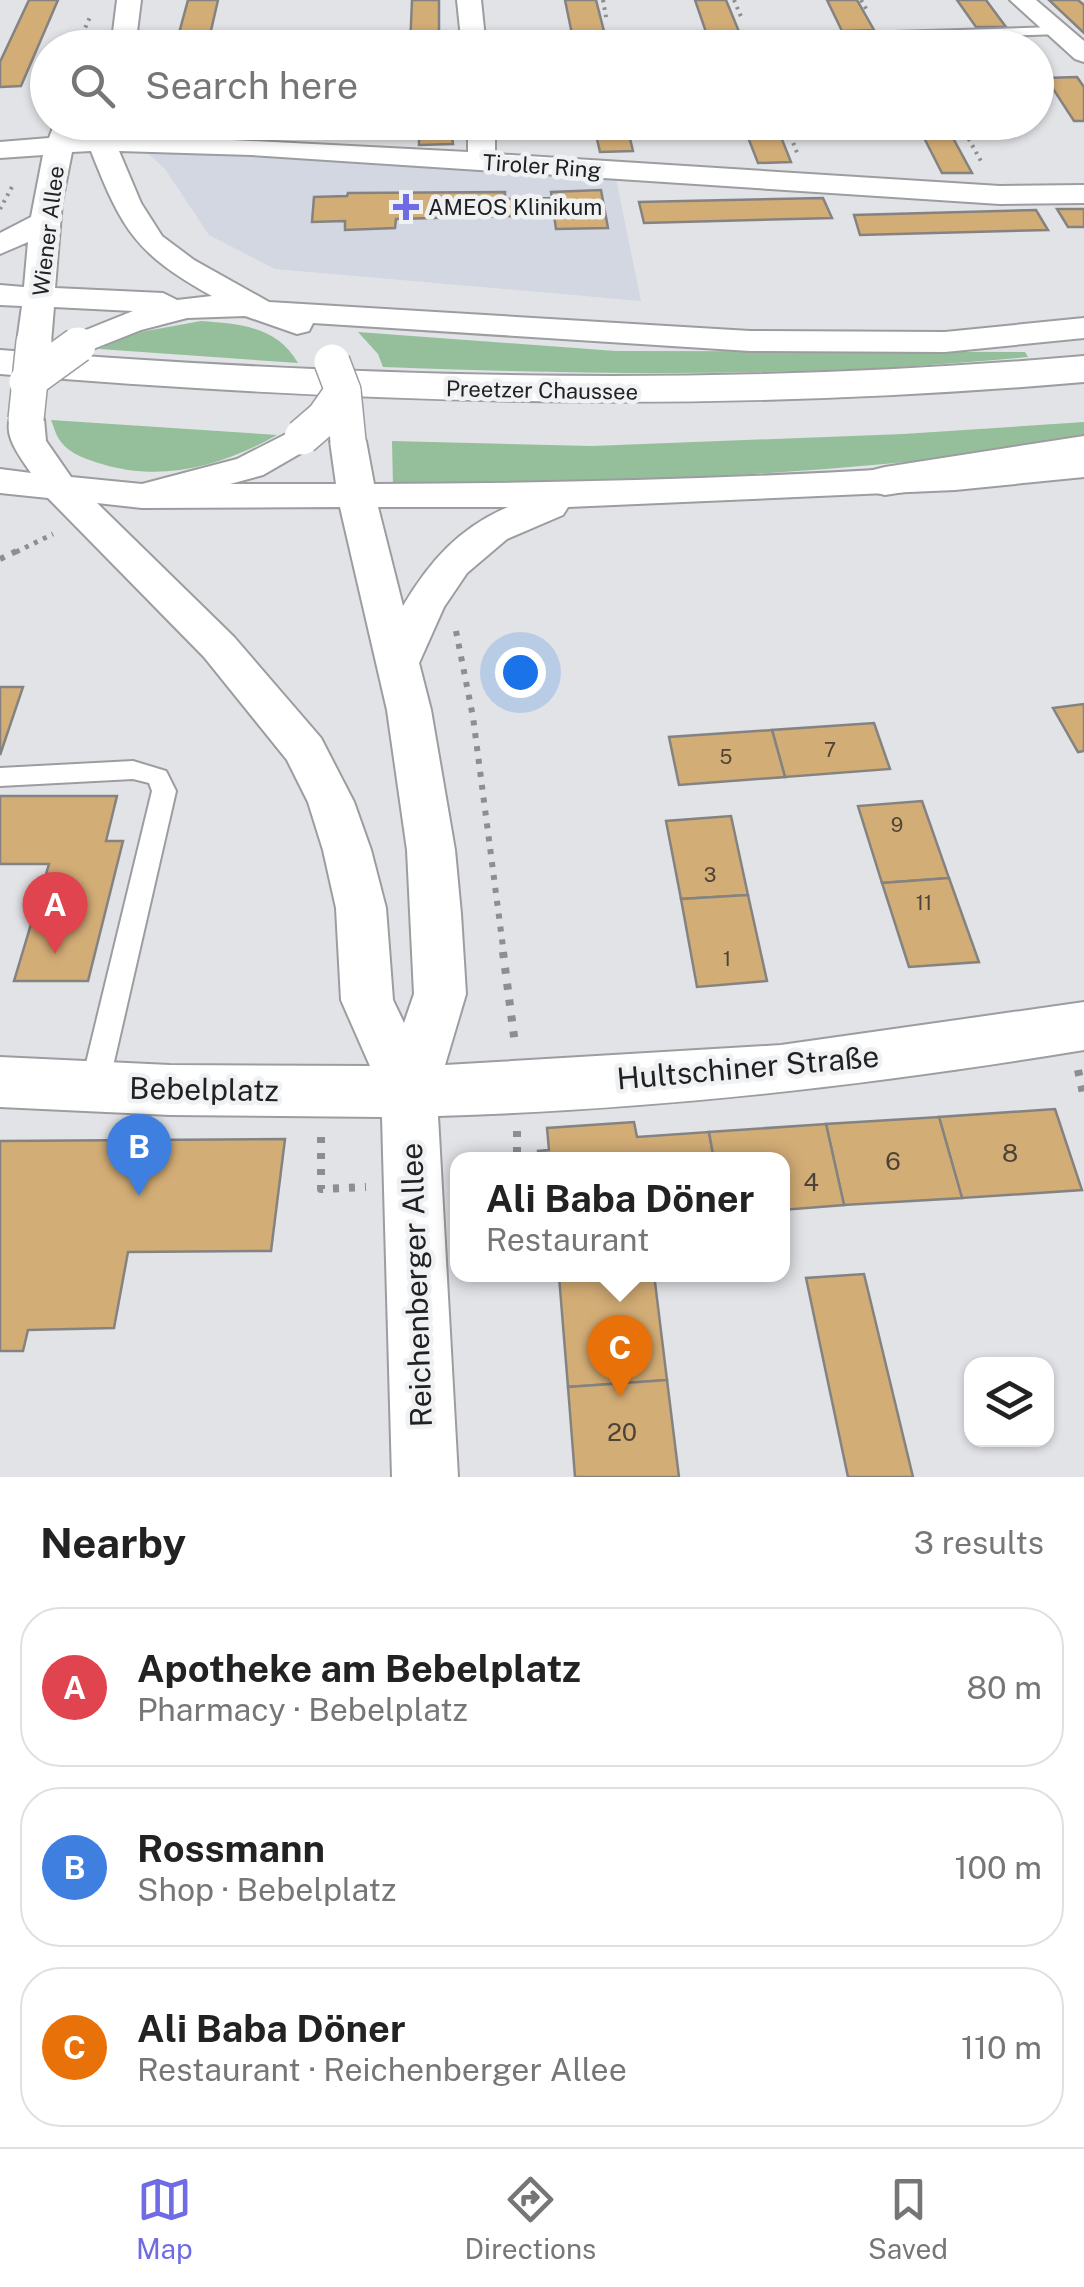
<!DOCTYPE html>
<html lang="en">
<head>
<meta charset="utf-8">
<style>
  body { margin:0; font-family:"Public Sans",sans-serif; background:#f6f6f6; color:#222 }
  .controls { position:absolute; right:30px; bottom:30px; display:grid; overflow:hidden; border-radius:20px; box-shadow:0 2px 8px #0004 }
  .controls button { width:90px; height:90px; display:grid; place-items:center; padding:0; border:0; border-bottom:2px solid #e0e0e0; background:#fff; color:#222; font:50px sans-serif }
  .you { position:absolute; left:520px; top:672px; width:35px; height:35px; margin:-25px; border:8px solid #fff; border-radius:50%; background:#1a73e8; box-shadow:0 0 0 15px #1a73e833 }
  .badge { display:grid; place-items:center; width:65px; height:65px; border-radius:50%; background:#6e6be5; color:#fff; font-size:32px; font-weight:700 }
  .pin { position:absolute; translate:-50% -82px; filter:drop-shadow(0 2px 5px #0008) }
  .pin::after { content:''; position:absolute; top:52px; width:35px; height:30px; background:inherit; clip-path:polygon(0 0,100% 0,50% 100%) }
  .popup { position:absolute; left:450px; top:1152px; width:340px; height:130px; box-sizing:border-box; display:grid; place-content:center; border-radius:20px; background:#fff; filter:drop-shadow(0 2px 8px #0005); font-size:32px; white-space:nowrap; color:#767676 }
  .popup b { font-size:38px; color:#222 }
  .popup::after { content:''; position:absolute; left:50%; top:100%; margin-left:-20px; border:20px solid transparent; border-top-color:#fff }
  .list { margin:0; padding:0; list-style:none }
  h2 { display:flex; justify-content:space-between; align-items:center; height:130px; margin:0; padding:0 40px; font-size:42px }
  h2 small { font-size:32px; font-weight:400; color:#767676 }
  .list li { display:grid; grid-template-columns:65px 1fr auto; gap:30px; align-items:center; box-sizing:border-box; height:160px; margin:0 20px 20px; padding:0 20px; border:2px solid #e0e0e0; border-radius:40px }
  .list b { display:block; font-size:38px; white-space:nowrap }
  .list p { margin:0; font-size:32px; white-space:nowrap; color:#767676 }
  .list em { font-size:32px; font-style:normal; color:#767676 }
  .icon { flex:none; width:55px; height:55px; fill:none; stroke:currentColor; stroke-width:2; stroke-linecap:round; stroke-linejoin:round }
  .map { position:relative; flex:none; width:1084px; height:1477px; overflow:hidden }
  .search { position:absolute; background:#fff; box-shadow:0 2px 8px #0004; left:30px; right:30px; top:30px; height:110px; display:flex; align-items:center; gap:25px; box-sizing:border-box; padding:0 35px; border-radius:55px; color:#767676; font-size:38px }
  .sheet { height:670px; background:#fff }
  nav { display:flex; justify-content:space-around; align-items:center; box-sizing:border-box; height:140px; border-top:2px solid #e0e0e0; background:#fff; font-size:28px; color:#767676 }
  nav a { display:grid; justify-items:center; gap:5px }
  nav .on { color:#6e6be5 }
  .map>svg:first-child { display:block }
  .built { fill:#d2d7e1 }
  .green { fill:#95bf9b }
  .building { fill:#d3ad76; stroke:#858381; stroke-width:2.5 }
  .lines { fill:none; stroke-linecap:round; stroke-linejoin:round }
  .service-casing { stroke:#9c9da0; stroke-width:4 }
  .minor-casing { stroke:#9c9da0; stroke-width:4 }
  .trunk-casing { stroke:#9c9da0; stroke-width:4 }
  .path-far3 { stroke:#8d8e90; stroke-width:4; stroke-dasharray:2.5 5; stroke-linecap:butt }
  .path-far2 { stroke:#8d8e90; stroke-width:5; stroke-dasharray:4 6; stroke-linecap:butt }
  .path-far1 { stroke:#8d8e90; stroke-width:6; stroke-dasharray:5 8; stroke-linecap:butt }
  .path { stroke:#8d8e90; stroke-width:8; stroke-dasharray:6 10; stroke-linecap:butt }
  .service { fill:#fff; fill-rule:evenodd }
  .minor { fill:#fff; fill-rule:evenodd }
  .trunk { fill:#fff; fill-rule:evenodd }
  .minor-bridge-casing { stroke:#9c9da0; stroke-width:38; stroke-linecap:butt }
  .minor-bridge { stroke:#fff; stroke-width:35 }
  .poi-dot { fill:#6e6be5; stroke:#eff1f3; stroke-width:4 }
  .labels { text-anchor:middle; stroke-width:9; stroke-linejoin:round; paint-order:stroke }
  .number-label { font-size:20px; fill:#4d4437 }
  .far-street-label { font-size:22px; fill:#202122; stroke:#eff1f3 }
  .far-poi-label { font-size:22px; fill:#202122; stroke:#eff1f3; text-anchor:start }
  .near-number-label { font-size:25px; fill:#4d4437 }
  .near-street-label { font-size:30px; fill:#202122; stroke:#eff1f3 }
</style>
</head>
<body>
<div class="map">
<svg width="1084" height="1477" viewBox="0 0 1084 1477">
  <rect width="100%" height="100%" fill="#e2e3e6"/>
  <!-- built -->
  <path class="built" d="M141,147L616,179L641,301L275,269L209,235L165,169Z"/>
  <!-- green -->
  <g class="green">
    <path d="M201,321C240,324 277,326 298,363L99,349L130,334Z"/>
    <path d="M358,332L616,351L1025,352L1028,357C813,378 598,375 383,367L378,354Z"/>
    <path d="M51,420L277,435C224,465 163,483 102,464C88,460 70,454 61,442C56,436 54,427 51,420Z"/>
    <path d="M1084,422V442C854,472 625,485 393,486L392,441L592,446L903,434Z"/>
  </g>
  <!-- building -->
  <g class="building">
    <path d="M29,0H58L21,86L0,87V62Z"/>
    <path d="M188,0H218L207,48H175Z"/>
    <path d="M412,0H439V48H410Z"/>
    <path d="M565,0H596L606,39H573Z"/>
    <path d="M695,0H726L740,34L707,35Z"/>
    <path d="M827,0H857L874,30L842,31Z"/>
    <path d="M957,0H986L1006,27H976Z"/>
    <path d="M1049,0H1078L1084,5V33Z"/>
    <path d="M1077,77L1084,87V121H1074L1046,78Z"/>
    <path d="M139,122H333L138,128Z"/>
    <path d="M593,122H626L633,151L600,152Z"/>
    <path d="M742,122H775L791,162L758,163Z"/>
    <path d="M903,122L947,127L972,173H942L919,128H906Z"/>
    <path d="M452,128V136L419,137V129Z"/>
    <path d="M452,136L453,144L419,145V137Z"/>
    <path d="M601,190L608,228L556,229L554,215L396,219L395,228L345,230V221L312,222L314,197L347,196L348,193L505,192V199L552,198L551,192Z"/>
    <path d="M823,198L832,218L644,223L639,202Z"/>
    <path d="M1057,209H1084V227H1068Z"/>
    <path d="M1036,210L1048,230L860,235L854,215Z"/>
    <path d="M0,687H23L0,755Z"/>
    <path d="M1084,704V751L1078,752L1053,708Z"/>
    <path d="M874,723L890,769L785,777L772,730Z"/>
    <path d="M772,730L785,777L679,785L669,737Z"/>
    <path d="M0,796H117L106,841H123L88,981H14L49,864H0Z"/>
    <path d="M922,801L949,878L882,883L858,806Z"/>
    <path d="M731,816L748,895L681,899L666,821Z"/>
    <path d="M949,878L979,962L909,967L882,883Z"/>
    <path d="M748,895L767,981L697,987L681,899Z"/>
    <path d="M1055,1109L1082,1190L962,1198L939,1117Z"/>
    <path d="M939,1117L962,1198L844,1205L826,1124Z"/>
    <path d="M634,1122L637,1137L709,1132L714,1160H539L538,1151L549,1150L547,1128Z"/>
    <path d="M826,1124L844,1205L782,1210V1160H714L709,1132Z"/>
    <path d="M285,1139L271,1251L128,1252L114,1328L28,1330L23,1351H0V1141Z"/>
    <path d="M654,1274L667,1380L568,1387L559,1276Z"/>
    <path d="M864,1274L913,1477H848L806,1278Z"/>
    <path d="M667,1380L679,1477H575L568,1387Z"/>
  </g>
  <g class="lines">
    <defs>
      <g id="service">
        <path d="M1056,27L1060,28V34L632,48H487L493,44Z"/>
        <path d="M133,761L166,771L176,791L108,1088L104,1097L94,1101L84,1097L80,1088L152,791L149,783L133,779L0,786V768Z"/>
      </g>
      <g id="minor">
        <path d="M117,0H141L135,48H111Z"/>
        <path d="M457,0H481L486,48H462Z"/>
        <path d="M1010,0H1036L1084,41V62L1075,59Z"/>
        <path d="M55,122H82L78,135H88L90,122H117L116,134L468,152V122H495V154L1000,186L1084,185V203L1000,204L251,155L119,151L141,203L162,236L194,260L269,302L750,331L945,332L1084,318V338L945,352L750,351L313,323L309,331L297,334L245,316L187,318L141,330L78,355L66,352L61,345L66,338L133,311L54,307L51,342L46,349H22L17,342L22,306L0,305V285L24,287L28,242L0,254V233L31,217L43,155L0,158V142L49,138ZM91,151C122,230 136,254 212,296L177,300L163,293L55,288L62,202L72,152Z"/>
        <path d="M26,408L39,411L44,419L46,441L71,477L142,484L237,459L302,426L315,429L320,437L315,445L263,475L230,484H336L330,441L335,433L348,430L361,433L366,441L374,484C611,483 848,476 1084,455V477L955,490L568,507L563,515L507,539L467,573L444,607L419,663L431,710L455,850L461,914L466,994L445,1065L781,1045L1084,1002V1050C866,1086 659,1109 438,1116L458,1477H392L382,1117L170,1115L0,1107V1057L170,1065L370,1066L341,1000L336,908L323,850L308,802L287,760L204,657L48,498L0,493V469L31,473C19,455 0,433 13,411ZM97,503L142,508L340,507L387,710L407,850L414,994L404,1023L393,1000L386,908L371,850L354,802L321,738L234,637ZM378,507H508C459,528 430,561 403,606Z"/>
      </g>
      <g id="trunk">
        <path d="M0,350C367,378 716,388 1084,356V382C716,414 368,404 0,374Z"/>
        <path d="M1084,436V464L885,495L869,491L862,481L869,471L885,467Z"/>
      </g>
    </defs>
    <!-- service casing -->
    <use href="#service" class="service-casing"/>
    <!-- minor casing -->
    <use href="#minor" class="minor-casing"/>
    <!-- trunk casing -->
    <use href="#trunk" class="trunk-casing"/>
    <!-- path-far3 -->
    <g class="path-far3">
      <path d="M603,0L607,22"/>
      <path d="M734,0L742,19"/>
      <path d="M861,0L868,12"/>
      <path d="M76,48L91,15"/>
      <path d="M629,122L634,142"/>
      <path d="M785,122L798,155"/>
      <path d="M947,122L961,125L982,163"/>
      <path d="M0,209L13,185"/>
    </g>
    <!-- path-far2 -->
    <path class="path-far2" d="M16,552L53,534"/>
    <!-- path-far1 -->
    <g class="path-far1">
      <path d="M0,559L21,549"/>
      <path d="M456,631L473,717L504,955"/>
    </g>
    <!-- path -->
    <g class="path">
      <path d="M503,952L515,1044"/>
      <path d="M1078,1070L1084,1098"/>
      <path d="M517,1131V1160"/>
      <path d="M321,1137V1189L366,1187"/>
    </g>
    <!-- service -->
    <use href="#service" class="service"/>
    <!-- minor -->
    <use href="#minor" class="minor"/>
    <!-- trunk -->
    <use href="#trunk" class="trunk"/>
    <defs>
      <g id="minor-bridge">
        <path d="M332,362L343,391L348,441"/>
        <path d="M27,382L78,345"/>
        <path d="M26,419L34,342"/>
        <path d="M302,437L324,418L343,391"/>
      </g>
    </defs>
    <!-- minor-bridge casing -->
    <use href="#minor-bridge" class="minor-bridge-casing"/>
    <!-- minor-bridge -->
    <use href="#minor-bridge" class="minor-bridge"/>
  </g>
  <!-- markers -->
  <path class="poi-dot" d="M401 192h10v10h10v10h-10v10h-10v-10h-10v-10h10z"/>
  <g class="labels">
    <!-- number labels -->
    <g class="number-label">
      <text x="830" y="757">7</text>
      <text x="726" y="764">5</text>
      <text x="897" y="832">9</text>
      <text x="710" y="882">3</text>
      <text x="924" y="910">11</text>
      <text x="727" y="966">1</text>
    </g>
    <!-- far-street labels -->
    <g class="far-street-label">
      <text transform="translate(542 166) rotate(4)" y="8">Tiroler Ring</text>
      <text transform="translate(48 231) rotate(-83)" y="8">Wiener Allee</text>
      <text transform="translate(542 390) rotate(1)" y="8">Preetzer Chaussee</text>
    </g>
    <!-- far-poi labels -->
    <g class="far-poi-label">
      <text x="428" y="215">AMEOS Klinikum</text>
    </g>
    <!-- near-number labels -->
    <g class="near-number-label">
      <text x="1010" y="1162">8</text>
      <text x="893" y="1170">6</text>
      <text x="811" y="1191">4</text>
      <text x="622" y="1441">20</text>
    </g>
    <!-- near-street labels -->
    <g class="near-street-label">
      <text transform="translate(748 1068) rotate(-5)" y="10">Hultschiner Straße</text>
      <text transform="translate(204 1090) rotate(1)" y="10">Bebelplatz</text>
      <text transform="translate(417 1285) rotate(-92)" y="10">Reichenberger Allee</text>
    </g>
  </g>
</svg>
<div class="controls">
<button><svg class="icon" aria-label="layers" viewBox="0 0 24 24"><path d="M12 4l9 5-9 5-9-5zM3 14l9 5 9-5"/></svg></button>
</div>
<div class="you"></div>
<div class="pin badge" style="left:55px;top:954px;background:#e0444e">A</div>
<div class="pin badge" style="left:139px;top:1196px;background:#3f7fe0">B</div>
<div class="pin badge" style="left:620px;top:1397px;background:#e8710a">C</div>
<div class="popup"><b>Ali Baba Döner</b>Restaurant</div>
<div class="search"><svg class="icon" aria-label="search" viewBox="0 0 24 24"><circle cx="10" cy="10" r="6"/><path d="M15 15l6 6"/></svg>Search here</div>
</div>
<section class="sheet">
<h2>Nearby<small>3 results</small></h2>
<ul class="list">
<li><span class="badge" style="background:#e0444e">A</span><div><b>Apotheke am Bebelplatz</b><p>Pharmacy · Bebelplatz</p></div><em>80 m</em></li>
<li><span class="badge" style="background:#3f7fe0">B</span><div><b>Rossmann</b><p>Shop · Bebelplatz</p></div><em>100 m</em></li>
<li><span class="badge" style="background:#e8710a">C</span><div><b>Ali Baba Döner</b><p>Restaurant · Reichenberger Allee</p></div><em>110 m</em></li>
</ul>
</section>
<nav>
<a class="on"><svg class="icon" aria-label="map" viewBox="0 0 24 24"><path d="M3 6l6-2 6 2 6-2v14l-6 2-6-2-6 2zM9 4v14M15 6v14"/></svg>Map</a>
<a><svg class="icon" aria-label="directions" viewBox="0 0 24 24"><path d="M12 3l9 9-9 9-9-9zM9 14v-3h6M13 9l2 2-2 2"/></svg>Directions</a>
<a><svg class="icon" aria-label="saved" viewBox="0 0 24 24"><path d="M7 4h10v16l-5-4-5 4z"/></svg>Saved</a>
</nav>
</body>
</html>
